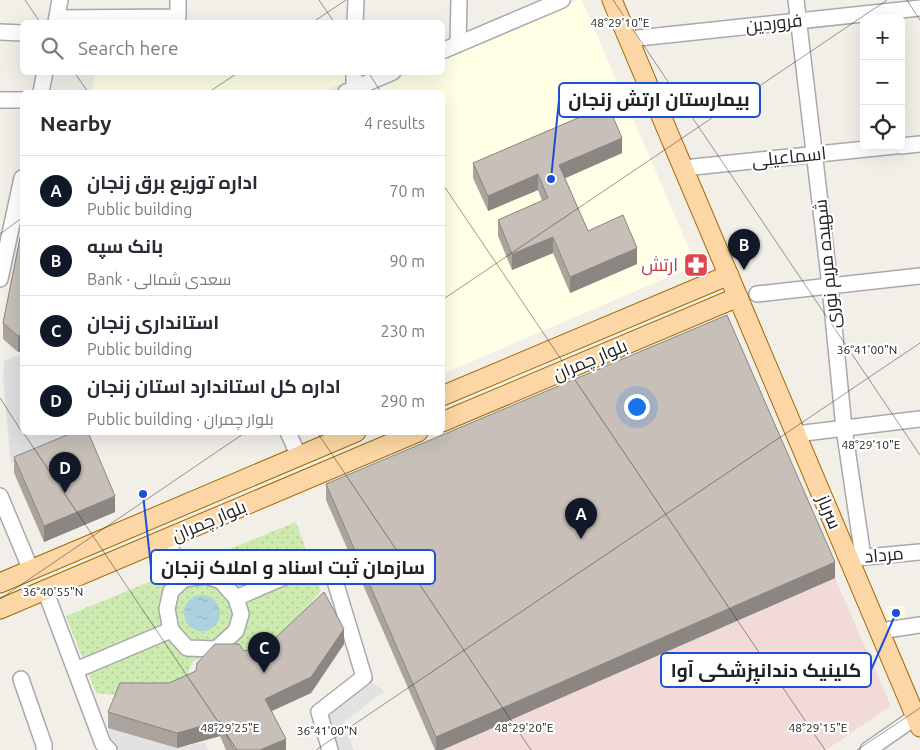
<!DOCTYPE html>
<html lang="en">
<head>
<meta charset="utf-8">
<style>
  body { margin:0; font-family:Ubuntu,Cairo,sans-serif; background:#f2f2f3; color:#2b2b33 }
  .controls { position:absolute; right:15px; top:15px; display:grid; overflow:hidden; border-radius:8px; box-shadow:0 5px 20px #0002 }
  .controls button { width:45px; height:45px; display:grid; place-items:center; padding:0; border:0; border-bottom:1px solid #e1e1e2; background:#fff; color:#2b2b33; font:25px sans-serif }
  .you { position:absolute; left:636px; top:406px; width:18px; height:18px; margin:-12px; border:4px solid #fff; border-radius:50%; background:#1a73e8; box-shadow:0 0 0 8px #1a73e833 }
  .badge { display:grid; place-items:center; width:32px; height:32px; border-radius:50%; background:#111827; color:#fff; font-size:16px; font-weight:700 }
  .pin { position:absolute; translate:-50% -41px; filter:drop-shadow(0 1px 2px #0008) }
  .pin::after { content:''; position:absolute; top:26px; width:18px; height:15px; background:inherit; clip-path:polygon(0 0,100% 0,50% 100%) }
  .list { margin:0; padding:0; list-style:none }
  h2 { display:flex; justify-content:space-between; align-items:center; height:65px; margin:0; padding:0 20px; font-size:21px }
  h2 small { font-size:16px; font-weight:400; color:#7c7c81 }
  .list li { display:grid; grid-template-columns:32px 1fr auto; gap:15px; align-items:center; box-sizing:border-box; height:70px; padding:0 20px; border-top:1px solid #e1e1e2 }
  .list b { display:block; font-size:19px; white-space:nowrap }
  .list p { margin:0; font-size:16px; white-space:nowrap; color:#7c7c81 }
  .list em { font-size:16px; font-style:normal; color:#7c7c81 }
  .icon { flex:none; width:28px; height:28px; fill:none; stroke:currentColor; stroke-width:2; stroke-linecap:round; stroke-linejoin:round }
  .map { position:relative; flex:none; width:920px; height:750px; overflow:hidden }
  .search { position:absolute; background:#fff; box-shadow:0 5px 20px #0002; left:20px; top:20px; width:425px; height:55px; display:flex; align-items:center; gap:12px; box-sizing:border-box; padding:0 18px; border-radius:8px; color:#7c7c81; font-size:19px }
  .panel { position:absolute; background:#fff; box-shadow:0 5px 20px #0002; left:20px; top:90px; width:425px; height:345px; border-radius:8px }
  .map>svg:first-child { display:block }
  .residential { fill:#e0dfdf }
  .commercial { fill:#f2dad9 }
  .education { fill:#ffffe5 }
  .grass { fill:url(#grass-dots) }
  .parking { fill:#e2e2e2 }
  .water { fill:url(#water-ripples) }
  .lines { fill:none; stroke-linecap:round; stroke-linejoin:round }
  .minor-casing { stroke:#a9a9a9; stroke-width:18 }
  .major-casing { stroke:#a06b00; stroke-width:21 }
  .minor { stroke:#fff; stroke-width:15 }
  .major { stroke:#fcd6a4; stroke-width:19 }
  .wall { fill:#aba49e }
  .shaded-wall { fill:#8b8681 }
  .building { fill:#c7bfb8; stroke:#8b8681 }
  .ticks { fill:none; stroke:#222; stroke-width:1; stroke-opacity:0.45 }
  .labels { text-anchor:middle; stroke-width:4.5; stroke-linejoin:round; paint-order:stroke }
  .street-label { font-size:18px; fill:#222; stroke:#fff }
  .health-label { font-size:18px; fill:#be3a42; stroke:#fff; text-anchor:end }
  .ticks-label { font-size:12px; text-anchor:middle; fill:#222; stroke:#fff; stroke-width:4.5; stroke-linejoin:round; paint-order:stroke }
  .leader { fill:none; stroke:#1d4ed8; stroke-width:2 }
  .callout-dot { fill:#1d4ed8; stroke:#fff; stroke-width:2 }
  .callout { fill:#fff; stroke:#1d4ed8; stroke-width:2 }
  .callout-label { font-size:19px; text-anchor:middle; font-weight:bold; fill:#222 }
</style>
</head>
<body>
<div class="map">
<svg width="920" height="750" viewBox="0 0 920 750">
  <defs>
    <pattern id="grass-dots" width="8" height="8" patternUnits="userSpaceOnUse" patternTransform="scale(1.25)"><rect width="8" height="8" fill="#cdebb0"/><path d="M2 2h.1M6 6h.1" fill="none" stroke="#b0c997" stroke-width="1.8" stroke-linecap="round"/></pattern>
    <pattern id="water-ripples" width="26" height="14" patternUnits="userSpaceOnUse" patternTransform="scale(1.25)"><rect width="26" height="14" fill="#aad3df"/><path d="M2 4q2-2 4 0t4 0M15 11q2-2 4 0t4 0" fill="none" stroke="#92b5bf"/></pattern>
  </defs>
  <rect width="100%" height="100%" fill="#f2efe9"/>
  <!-- residential -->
  <path class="residential" d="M22,354V432H81L82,434L11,464L3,378L4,361Z"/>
  <!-- commercial -->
  <path class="commercial" d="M835,578L891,706L826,750H442Z"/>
  <!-- education -->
  <g class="education">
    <path d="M578,0H582L696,265L443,374L442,92H363L410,73L442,72L443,58Z"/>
    <path d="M96,73H347V82L322,92H91Z"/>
    <path d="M904,606L905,618L889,620L887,607Z"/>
  </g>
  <!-- grass -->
  <path class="grass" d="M296,522L321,591L259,664L239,644L216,649L192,662L180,696L148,698L96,693L66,616Z"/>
  <!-- parking -->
  <g class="parking">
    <path d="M364,677L384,691L343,723L354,750H330L319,712Z"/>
    <path d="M108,728L177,748L205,742L209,750H114Z"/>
  </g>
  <!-- water -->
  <circle class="water" cx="202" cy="613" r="18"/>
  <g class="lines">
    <defs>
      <g id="minor">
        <path d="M796,0L830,286L844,428L863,557"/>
        <path d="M57,18L178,17V0"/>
        <path d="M56,22L60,0"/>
        <path d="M355,22L356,0"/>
        <path d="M0,32L22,33"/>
        <path d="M629,39L920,8"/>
        <path d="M458,44L459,0"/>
        <path d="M442,51L562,0"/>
        <path d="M354,89V72"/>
        <path d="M41,92L45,72"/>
        <path d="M346,92L393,72"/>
        <path d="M0,100H22"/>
        <path d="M901,146L920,144"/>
        <path d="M684,168L895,146"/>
        <path d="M0,279L22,178"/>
        <path d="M757,294L920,276"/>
        <path d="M288,432L299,457"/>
        <path d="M796,434L920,419"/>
        <path d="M0,496L31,570"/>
        <path d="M167,539L184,579"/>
        <path d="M855,558L920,552"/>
        <path d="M206,576L221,581L236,598L241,614L236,631L216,649L187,648L171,630L167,609L171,591L184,579Z"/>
        <path d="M45,590L103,744L109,750"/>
        <path d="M236,598L328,558L364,677L319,712L330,750"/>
        <path d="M880,631L920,625"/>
        <path d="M76,670L171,630"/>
        <path d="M21,679L44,745V750"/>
        <path d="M868,750L920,714"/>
      </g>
      <g id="major">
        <path d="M612,0L920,727"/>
        <path d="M442,396L729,275"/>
        <path d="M442,422L738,297"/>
        <path d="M0,583L356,432"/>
        <path d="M0,609L418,432"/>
      </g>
    </defs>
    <!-- minor casing -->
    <use href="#minor" class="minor-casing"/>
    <!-- major casing -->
    <use href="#major" class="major-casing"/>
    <!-- minor -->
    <use href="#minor" class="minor"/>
    <!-- major -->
    <use href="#major" class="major"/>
  </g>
  <!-- wall -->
  <g class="wall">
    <path d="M622,153L565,178L588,231L637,264L570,293L553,253L512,270L498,236V220L542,201L538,190L488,211L473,178V163Z"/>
    <path d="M22,228V351L18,352L3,339V323Z"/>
    <path d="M14,457L115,512L44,542L14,473Z"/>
    <path d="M326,484L835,578L442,750H435L326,500Z"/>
    <path d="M344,644L311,693L272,711L286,750H226L220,736L177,748L108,728V712L169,683L244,651Z"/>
  </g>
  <!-- shaded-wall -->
  <g class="shaded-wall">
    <path d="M622,138V153L559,181V165Z"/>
    <path d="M538,174V190L488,211V196Z"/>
    <path d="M553,237V253L512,270V254Z"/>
    <path d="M637,248V264L570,293V277Z"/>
    <path d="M22,335V351L18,352V336Z"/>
    <path d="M115,496V512L44,542V526Z"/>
    <path d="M835,562V578L442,750H436V737Z"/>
    <path d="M344,629V644L311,693L265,714V699Z"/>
    <path d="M220,721V736L177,748V733Z"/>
    <path d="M286,739V750H260Z"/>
  </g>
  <!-- building -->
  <g class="building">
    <path d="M608,105L622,138L559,165L588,231L623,215L637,248L570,277L553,237L512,254L498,220L548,198L538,174L488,196L473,163Z"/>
    <path d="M22,228V335L18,336L3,323Z"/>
    <path d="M727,315L835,562L436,737L326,484Z"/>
    <path d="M74,432H88L115,496L44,526L14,457Z"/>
    <path d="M324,592L344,629L311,677L265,699L286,739L260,750H234L220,721L177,733L108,712L120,683H169L196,671L197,663L215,644H239L244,651L269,644Z"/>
  </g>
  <!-- ticks -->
  <path class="ticks" d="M25,0L40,22M319,0L334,22M613,0L920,455M907,0L920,20M313,22L346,0M74,72L88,92M368,72L381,92M209,92L239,72M442,183L825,750M0,234L22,218M442,300L887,0M0,398L22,432M23,432L237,750M317,432L531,750M0,599L246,432M316,750L920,343M857,750L920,708"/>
  <!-- icons -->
  <defs>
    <symbol id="pharmacy-square" viewBox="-11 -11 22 22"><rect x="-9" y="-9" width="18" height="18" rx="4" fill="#e0444e" stroke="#fff"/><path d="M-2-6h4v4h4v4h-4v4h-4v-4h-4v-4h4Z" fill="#fff"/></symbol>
  </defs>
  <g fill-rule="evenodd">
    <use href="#pharmacy-square" x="682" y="251" width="28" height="28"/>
  </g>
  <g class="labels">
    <!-- street labels -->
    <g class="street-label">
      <text transform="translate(774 23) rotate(-6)" y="6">فروردین</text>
      <text transform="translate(789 157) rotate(-6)" y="6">اسماعیلی</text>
      <text transform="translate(827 264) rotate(-96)" y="6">شهیده مریم نوری</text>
      <text transform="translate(590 360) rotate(-23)" y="6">بلوار چمران</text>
      <text transform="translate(829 512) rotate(67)" y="6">سرباز</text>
      <text transform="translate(209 521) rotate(-23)" y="6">بلوار چمران</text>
      <text transform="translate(884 555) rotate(-5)" y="6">مرداد</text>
    </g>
    <!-- health labels -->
    <g class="health-label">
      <text x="678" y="271">ارتش</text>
    </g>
  </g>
  <g class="ticks-label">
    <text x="620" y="27">48°29'10"E</text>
    <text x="867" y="354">36°41'00"N</text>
    <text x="871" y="449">48°29'10"E</text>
    <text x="53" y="596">36°40'55"N</text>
    <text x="230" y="732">48°29'25"E</text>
    <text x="524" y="732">48°29'20"E</text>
    <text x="818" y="732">48°29'15"E</text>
    <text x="327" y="735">36°41'00"N</text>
  </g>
  <!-- callouts -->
  <path class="leader" d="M551 179L559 100M143 494L151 567M896 613L871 670"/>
  <g class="callout-dot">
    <circle cx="551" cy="179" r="5"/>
    <circle cx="143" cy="494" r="5"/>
    <circle cx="896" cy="613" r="5"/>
  </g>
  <g class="callout">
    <rect x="559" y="83" width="201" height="34" rx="5"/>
    <rect x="151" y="550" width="284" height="34" rx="5"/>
    <rect x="661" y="653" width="210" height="34" rx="5"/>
  </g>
  <g class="callout-label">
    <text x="659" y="106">بیمارستان ارتش زنجان</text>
    <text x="293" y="574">سازمان ثبت اسناد و املاک زنجان</text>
    <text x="766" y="677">کلینیک دندانپزشکی آوا</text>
  </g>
</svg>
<div class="controls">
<button>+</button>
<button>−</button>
<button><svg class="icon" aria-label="locate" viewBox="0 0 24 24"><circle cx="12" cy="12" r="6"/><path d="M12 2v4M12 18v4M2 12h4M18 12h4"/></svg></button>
</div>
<div class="you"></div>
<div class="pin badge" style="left:581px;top:539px">A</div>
<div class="pin badge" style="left:744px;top:270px">B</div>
<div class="pin badge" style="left:264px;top:673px">C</div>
<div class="pin badge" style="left:65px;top:493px">D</div>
<div class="search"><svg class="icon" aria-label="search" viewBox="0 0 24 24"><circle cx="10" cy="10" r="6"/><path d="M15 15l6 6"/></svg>Search here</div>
<section class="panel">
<h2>Nearby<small>4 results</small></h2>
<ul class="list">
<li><span class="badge">A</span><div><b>اداره توزیع برق زنجان</b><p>Public building</p></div><em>70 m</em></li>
<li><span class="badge">B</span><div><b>بانک سپه</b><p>Bank · سعدی شمالی</p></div><em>90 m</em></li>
<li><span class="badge">C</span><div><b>استانداری زنجان</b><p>Public building</p></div><em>230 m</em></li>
<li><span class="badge">D</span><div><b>اداره کل استاندارد استان زنجان</b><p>Public building · بلوار چمران</p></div><em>290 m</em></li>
</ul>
</section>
</div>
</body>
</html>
